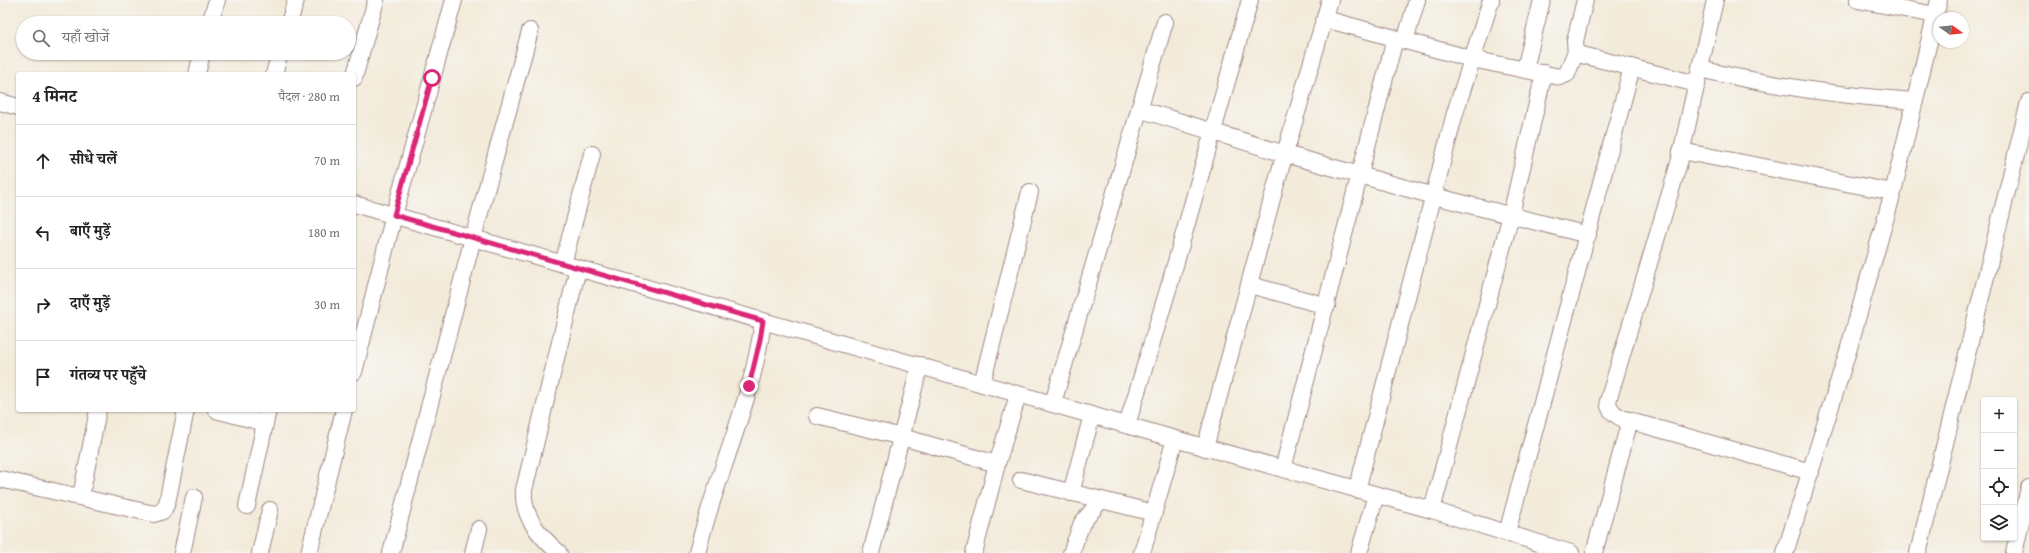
<!DOCTYPE html>
<html lang="hi">
<head>
<meta charset="utf-8">
<style>
  body { margin:0; font-family:"Gentium Book Plus","Noto Serif Devanagari",serif; background:#f2f2f2; color:#222 }
  .controls { position:absolute; right:12px; bottom:12px; display:grid; overflow:hidden; border-radius:4px; box-shadow:0 1px 3px #0004 }
  .controls button { width:36px; height:36px; display:grid; place-items:center; padding:0; border:0; border-bottom:1px solid #e0e0e0; background:#fff; color:#222; font:20px sans-serif }
  .compass { position:absolute; left:1933px; top:12px; width:36px; height:36px; border-radius:50%; background:#fff; box-shadow:0 1px 3px #0004; rotate:105deg }
  .stop { position:absolute; width:12px; height:12px; margin:-9px; border:3px solid #db2777; border-radius:50%; background:#fff }
  .stop.end { background:#db2777; border-color:#fff; box-shadow:0 1px 4px #0008 }
  .list { margin:0; padding:0; list-style:none }
  h2 { display:flex; justify-content:space-between; align-items:center; height:52px; margin:0; padding:0 16px; font-size:17px }
  h2 small { font-size:13px; font-weight:400; color:#767676 }
  .list li { display:grid; grid-template-columns:26px 1fr auto; gap:12px; align-items:center; box-sizing:border-box; height:72px; padding:0 16px; border-top:1px solid #e0e0e0 }
  .list b { display:block; font-size:15px; white-space:nowrap }
  .list em { font-size:13px; font-style:normal; color:#767676 }
  .icon { flex:none; width:22px; height:22px; fill:none; stroke:currentColor; stroke-width:2; stroke-linecap:round; stroke-linejoin:round }
  .map { position:relative; flex:none; width:2029px; height:553px; overflow:hidden }
  .search { position:absolute; background:#fff; box-shadow:0 1px 3px #0004; left:16px; top:16px; width:340px; height:44px; display:flex; align-items:center; gap:10px; box-sizing:border-box; padding:0 14px; border-radius:22px; color:#767676; font-size:15px }
  .panel { position:absolute; background:#fff; box-shadow:0 1px 3px #0004; left:16px; top:72px; width:340px; height:340px; border-radius:4px }
  .map>svg:first-child { display:block }
  .lines { fill:none; stroke-linecap:round; stroke-linejoin:round }
  .street-casing { stroke:#9e8582; stroke-width:18 }
  .street { stroke:#fff; stroke-width:16 }
  .route { stroke:#db2777; stroke-width:5 }
</style>
</head>
<body>
<div class="map">
<svg width="2029" height="553" viewBox="0 0 2029 553">
  <rect width="100%" height="100%" fill="#f6f6f2"/>
  <filter id="ink" filterUnits="userSpaceOnUse"><feTurbulence type="fractalNoise" baseFrequency=".025" numOctaves="2"/><feDisplacementMap in="SourceGraphic" scale="8" xChannelSelector="R" yChannelSelector="G"/><feConvolveMatrix kernelMatrix="1 2 1 2 8 2 1 2 1" color-interpolation-filters="sRGB"/></filter>
  <filter id="wash" filterUnits="userSpaceOnUse"><feTurbulence type="fractalNoise" baseFrequency=".012" numOctaves="4" result="noise"/><feDisplacementMap in="SourceGraphic" scale="16" xChannelSelector="R" yChannelSelector="G"/><feGaussianBlur stdDeviation="0.9" result="paint"/><feColorMatrix in="noise" values="0 0 0 0 0 0 0 0 0 0 0 0 0 0 0 0 0 1.4 0 .05"/><feComposite in="paint" operator="in"/></filter>
  <g filter="url(#wash)">
    <rect width="100%" height="100%" fill="#f3ebda"/>
  </g>
  <g filter="url(#ink)">
    <g class="lines">
      <defs>
        <g id="street">
          <path d="M1715,0L1679,163L1608,401C1609,418 1631,421 1645,425L1811,472"/>
          <path d="M1858,0L1935,15"/>
          <path d="M1325,19L1472,59L1560,77L1567,74L1574,56L1578,54L1697,84"/>
          <path d="M210,23L217,0"/>
          <path d="M289,23L296,0"/>
          <path d="M1405,41L1417,0"/>
          <path d="M1576,54L1575,41L1585,0"/>
          <path d="M1525,69L1542,0"/>
          <path d="M1700,69C1771,86 1843,96 1915,101"/>
          <path d="M197,74L202,53"/>
          <path d="M274,74L280,53"/>
          <path d="M354,78L376,0"/>
          <path d="M0,102L18,107"/>
          <path d="M1139,109L1285,154L1434,196L1588,235"/>
          <path d="M1681,151L1893,192"/>
          <path d="M354,204L1175,439L1432,510L1571,553"/>
          <path d="M563,264L592,154"/>
          <path d="M1250,285L1327,306"/>
          <path d="M354,372L394,215L454,0"/>
          <path d="M982,384L1030,192"/>
          <path d="M1053,403L1165,22"/>
          <path d="M216,410L265,423"/>
          <path d="M817,416L902,437L997,464"/>
          <path d="M1127,425L1170,283L1250,0"/>
          <path d="M1205,448L1276,184L1330,0"/>
          <path d="M1283,469L1395,39"/>
          <path d="M0,479L154,514L163,511L167,503L186,410"/>
          <path d="M1021,480L1154,513"/>
          <path d="M1357,490L1455,113L1491,0"/>
          <path d="M1071,493L1092,415"/>
          <path d="M81,496L98,410"/>
          <path d="M247,506L268,410"/>
          <path d="M1432,510L1511,215L1544,73"/>
          <path d="M1507,533L1632,67"/>
          <path d="M182,553L194,497"/>
          <path d="M260,553L270,510"/>
          <path d="M309,553L344,410"/>
          <path d="M391,553L473,238L530,31"/>
          <path d="M473,553L479,529"/>
          <path d="M559,553C540,536 522,517 524,490L578,268"/>
          <path d="M697,553C716,475 753,401 763,321"/>
          <path d="M871,553L920,365"/>
          <path d="M974,553L997,464L1018,395"/>
          <path d="M1071,553L1082,523L1101,500"/>
          <path d="M1142,553L1175,439"/>
          <path d="M1359,553L1376,495"/>
          <path d="M1594,553L1630,420"/>
          <path d="M1785,553L1848,351L1893,192L1939,0"/>
          <path d="M1918,553L2029,102"/>
          <path d="M2014,553L2029,488"/>
        </g>
      </defs>
      <!-- street casing -->
      <use href="#street" class="street-casing"/>
      <!-- street -->
      <use href="#street" class="street"/>
    </g>
  </g>
  <g class="lines" filter="url(#ink)">
    <!-- route -->
    <path class="route" d="M432,78L394,215L763,321L760,340L749,386"/>
  </g>
</svg>
<div class="controls">
<button>+</button>
<button>−</button>
<button><svg class="icon" aria-label="locate" viewBox="0 0 24 24"><circle cx="12" cy="12" r="6"/><path d="M12 2v4M12 18v4M2 12h4M18 12h4"/></svg></button>
<button><svg class="icon" aria-label="layers" viewBox="0 0 24 24"><path d="M12 4l9 5-9 5-9-5zM3 14l9 5 9-5"/></svg></button>
</div>
<svg class="compass" viewBox="-18 -18 36 36"><path d="M0-13l5 13h-10z" fill="#e53935"/><path d="M0 13l5-13h-10z" fill="#767676"/></svg>
<div class="stop" style="left:432px;top:78px"></div>
<div class="stop end" style="left:749px;top:386px"></div>
<div class="search"><svg class="icon" aria-label="search" viewBox="0 0 24 24"><circle cx="10" cy="10" r="6"/><path d="M15 15l6 6"/></svg>यहाँ खोजें</div>
<section class="panel">
<h2>4 मिनट<small>पैदल · 280 m</small></h2>
<ul class="list">
<li><svg class="icon" aria-label="ahead" viewBox="0 0 24 24"><path d="M12 20V5M6 11l6-6 6 6"/></svg><div><b>सीधे चलें</b></div><em>70 m</em></li>
<li><svg class="icon" aria-label="left" viewBox="0 0 24 24"><path d="M17 20v-9H6M10 6l-5 5 5 5"/></svg><div><b>बाएँ मुड़ें</b></div><em>180 m</em></li>
<li><svg class="icon" aria-label="right" viewBox="0 0 24 24"><path d="M7 20v-9h11M14 6l5 5-5 5"/></svg><div><b>दाएँ मुड़ें</b></div><em>30 m</em></li>
<li><svg class="icon" aria-label="arrive" viewBox="0 0 24 24"><path d="M6 21V4h12l-3 4 3 4H6"/></svg><div><b>गंतव्य पर पहुँचे</b></div></li>
</ul>
</section>
</div>
</body>
</html>
